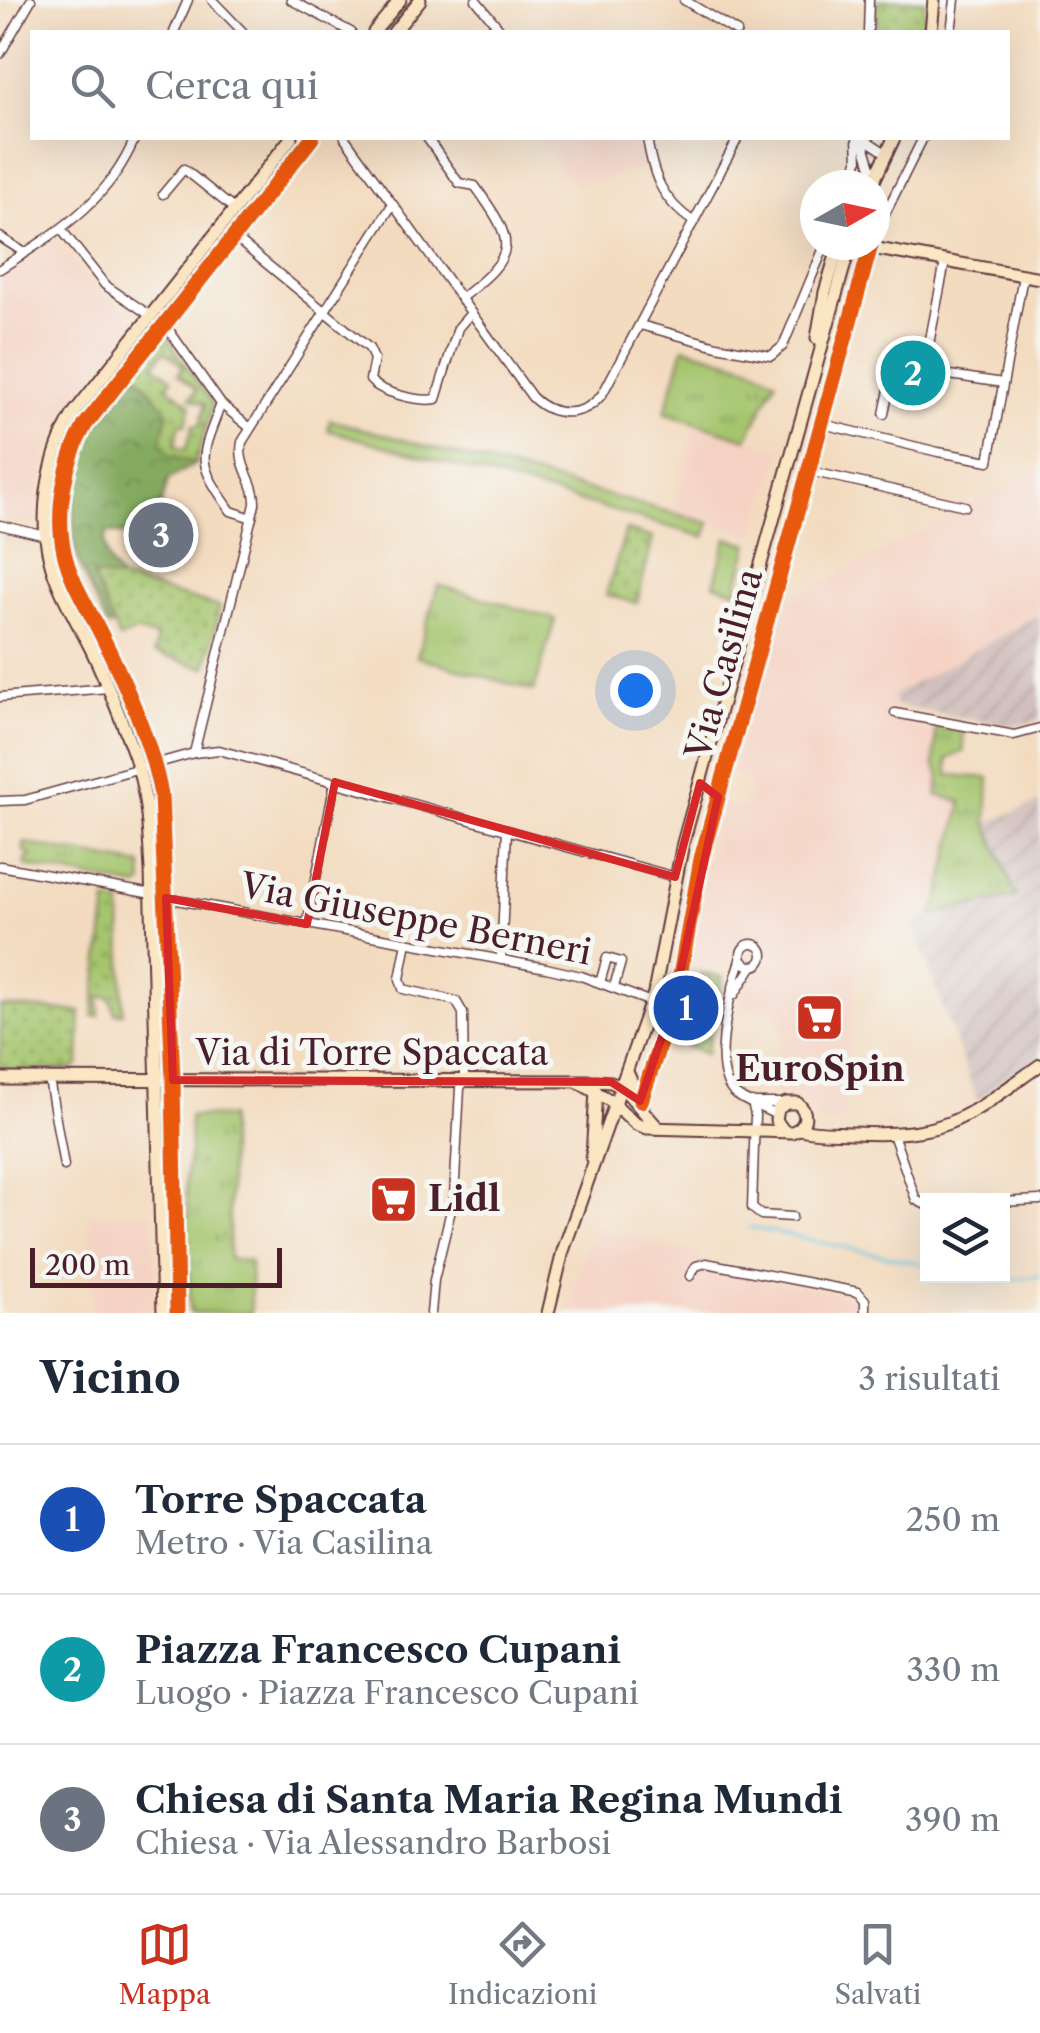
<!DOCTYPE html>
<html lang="it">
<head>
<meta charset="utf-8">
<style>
  body { margin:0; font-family:"Libre Caslon Text",serif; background:#f6f6f7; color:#1f2937 }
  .controls { position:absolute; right:30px; bottom:30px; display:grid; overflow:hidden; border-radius:0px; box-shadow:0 10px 40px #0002 }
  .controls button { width:90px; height:90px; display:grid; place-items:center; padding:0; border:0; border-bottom:2px solid #e0e1e3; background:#fff; color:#1f2937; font:50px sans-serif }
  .compass { position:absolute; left:800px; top:170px; width:90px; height:90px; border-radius:50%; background:#fff; box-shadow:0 10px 40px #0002; rotate:81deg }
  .scale { position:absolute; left:30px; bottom:25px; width:252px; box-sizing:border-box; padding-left:10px; border:5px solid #4a1f2b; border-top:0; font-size:28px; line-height:35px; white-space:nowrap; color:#4a1f2b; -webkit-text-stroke:8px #f6f6f2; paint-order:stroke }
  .you { position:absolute; left:635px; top:690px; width:35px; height:35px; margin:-25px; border:8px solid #fff; border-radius:50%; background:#1a73e8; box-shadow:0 0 0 15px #1a73e833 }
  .badge { display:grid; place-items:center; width:65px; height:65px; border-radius:50%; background:#c8321e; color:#fff; font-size:32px; font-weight:700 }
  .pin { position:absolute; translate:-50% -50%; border:5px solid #fff; box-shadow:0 2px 10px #0006 }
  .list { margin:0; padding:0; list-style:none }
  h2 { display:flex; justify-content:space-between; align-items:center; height:130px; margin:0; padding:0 40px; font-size:42px }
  h2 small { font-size:32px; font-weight:400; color:#747a83 }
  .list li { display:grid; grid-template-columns:65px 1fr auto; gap:30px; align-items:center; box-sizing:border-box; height:150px; padding:0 40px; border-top:2px solid #e0e1e3 }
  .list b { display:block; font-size:38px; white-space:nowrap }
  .list p { margin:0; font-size:32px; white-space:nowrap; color:#747a83 }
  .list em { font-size:32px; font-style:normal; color:#747a83 }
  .icon { flex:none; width:55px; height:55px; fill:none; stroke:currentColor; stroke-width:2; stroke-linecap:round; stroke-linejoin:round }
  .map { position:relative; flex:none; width:1040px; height:1313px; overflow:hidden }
  .search { position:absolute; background:#fff; box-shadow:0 10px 40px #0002; left:30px; right:30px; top:30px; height:110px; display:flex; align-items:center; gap:25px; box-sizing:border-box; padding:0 35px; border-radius:0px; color:#747a83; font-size:38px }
  .sheet { height:580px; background:#fff }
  nav { display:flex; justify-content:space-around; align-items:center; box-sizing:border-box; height:140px; border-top:2px solid #e0e1e3; background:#fff; font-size:28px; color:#747a83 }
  nav a { display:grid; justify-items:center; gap:5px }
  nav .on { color:#c8321e }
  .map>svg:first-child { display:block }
  .built { fill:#f5d2c3 }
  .industrial { fill:url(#industrial-furrows) }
  .grass { fill:url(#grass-tufts); stroke:#78724c; stroke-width:2.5 }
  .forest { fill:url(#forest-crowns); stroke:#676446; stroke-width:2.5 }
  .park { fill:url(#park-dots); stroke:#78724c; stroke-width:2.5; fill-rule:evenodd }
  .pitch { fill:#a5c56d; stroke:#78724c; stroke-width:2.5 }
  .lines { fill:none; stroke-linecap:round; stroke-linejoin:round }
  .stream { stroke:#62c5e0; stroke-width:2.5 }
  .street-casing { stroke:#633b41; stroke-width:11 }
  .secondary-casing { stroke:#633b41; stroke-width:15 }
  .street { stroke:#fff; stroke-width:8 }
  .secondary { stroke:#fbe6c4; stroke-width:11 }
  .cycleway-casing { stroke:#f6f6f2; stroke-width:21 }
  .cycleway { stroke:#e8590c; stroke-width:15 }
  .marked { fill:none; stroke:#d62828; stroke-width:8; stroke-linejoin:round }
  .labels { text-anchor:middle; stroke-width:10; stroke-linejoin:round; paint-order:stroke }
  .street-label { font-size:35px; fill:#4a1f2b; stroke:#f6f6f2 }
  .poi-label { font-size:35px; font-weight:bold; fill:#4a1f2b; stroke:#f6f6f2 }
</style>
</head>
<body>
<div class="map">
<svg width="1040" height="1313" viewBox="0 0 1040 1313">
  <defs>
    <pattern id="industrial-furrows" width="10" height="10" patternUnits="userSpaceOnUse" patternTransform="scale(2.5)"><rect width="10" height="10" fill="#d1bfbd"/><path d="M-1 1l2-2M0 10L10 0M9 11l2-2" fill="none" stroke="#b5a4a3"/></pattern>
    <pattern id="grass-tufts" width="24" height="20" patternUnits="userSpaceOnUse" patternTransform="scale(2.5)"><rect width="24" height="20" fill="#a5c56d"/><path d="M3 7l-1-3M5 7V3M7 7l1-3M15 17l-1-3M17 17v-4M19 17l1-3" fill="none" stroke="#889f5a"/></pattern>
    <pattern id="forest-crowns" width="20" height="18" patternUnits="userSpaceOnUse" patternTransform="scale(2.5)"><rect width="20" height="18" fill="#84aa60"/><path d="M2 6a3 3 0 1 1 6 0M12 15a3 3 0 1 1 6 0" fill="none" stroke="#6e8a4f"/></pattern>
    <pattern id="park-dots" width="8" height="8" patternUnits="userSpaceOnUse" patternTransform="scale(2.5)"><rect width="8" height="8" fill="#a5c56d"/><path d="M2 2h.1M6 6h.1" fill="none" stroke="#889f5a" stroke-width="1.8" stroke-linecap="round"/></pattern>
  </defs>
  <rect width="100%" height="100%" fill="#f6f6f2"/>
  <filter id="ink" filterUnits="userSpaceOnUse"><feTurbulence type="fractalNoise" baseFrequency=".01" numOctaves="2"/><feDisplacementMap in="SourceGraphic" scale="20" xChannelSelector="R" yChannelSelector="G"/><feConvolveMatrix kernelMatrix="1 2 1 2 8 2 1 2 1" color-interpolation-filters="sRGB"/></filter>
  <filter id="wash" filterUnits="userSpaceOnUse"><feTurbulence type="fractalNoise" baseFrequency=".0048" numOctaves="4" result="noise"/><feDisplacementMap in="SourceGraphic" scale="40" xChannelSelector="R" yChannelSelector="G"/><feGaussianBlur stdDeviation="2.25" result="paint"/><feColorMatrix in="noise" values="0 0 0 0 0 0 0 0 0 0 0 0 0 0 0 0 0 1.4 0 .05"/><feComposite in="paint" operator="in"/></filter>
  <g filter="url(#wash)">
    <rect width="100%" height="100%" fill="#f3dbbf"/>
    <!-- built -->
    <g class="built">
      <path d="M535,138H640L644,168L575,186Z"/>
      <path d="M55,239L95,288L136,318L58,419L50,434L44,453L35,524L0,517V280Z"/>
      <path d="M695,422L783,450L753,535L674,513Z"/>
      <path d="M1040,468V613L892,696L896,706L895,722L936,728L934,764L962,801L938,904L932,916L860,937L843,1123H825L800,1095H774L783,1027L776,1014L747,1010V1004L739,1003L747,985L767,962V948L754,941L745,942L738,947L732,959L689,964L700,894L722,805L746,808L751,786L732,771L783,594L796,598Z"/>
      <path d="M89,1213H153L156,1313H92Z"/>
      <path d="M593,1228L697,1253L712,1270L856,1298V1313H566Z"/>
    </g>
    <!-- industrial -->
    <g class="industrial">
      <path d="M1040,614V720L1011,726L896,706L892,696Z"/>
      <path d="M1040,802V1056L977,1100L912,923L932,916L987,823Z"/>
    </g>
    <!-- grass -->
    <g class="grass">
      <path d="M684,347L753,367L776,380L747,439L665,413Z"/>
      <path d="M438,585L555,619L534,691L417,657Z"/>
      <path d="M936,728L963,731L964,751L948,759V775L989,778L987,823L1016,896L932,915L938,903L962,802L937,795L940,776L934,764Z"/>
      <path d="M24,843L142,865L143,883L138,887L26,866V859L32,856L24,852Z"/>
      <path d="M701,973L723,977L706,1054L687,1047L693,1015L678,1009L681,999L695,1002Z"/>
      <path d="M189,1116L229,1117V1259L250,1261L251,1313H190L186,1173L190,1151Z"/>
    </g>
    <!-- forest -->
    <path class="forest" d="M138,375L169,412L172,456L196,463L168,480L155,528L131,536L107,532C100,550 109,566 121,579L93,577L113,625L108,627C81,570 67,553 75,488C77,467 82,447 94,429C106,410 123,393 138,375Z"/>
    <!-- park -->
    <g class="park">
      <path d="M877,0H925L924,32H877Z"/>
      <path d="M163,331L213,404L196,463L171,456L161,444L168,412L135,371ZM164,351L183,366L178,374L197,389L190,398L205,404L200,426L193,425L186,450L175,446L180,423L186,424L191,405L167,386L172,379L154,365Z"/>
      <path d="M626,530L653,538L637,603L606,595Z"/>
      <path d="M93,576L121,579L220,607L206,668L154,653L157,638L136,631L119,639Z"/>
      <path d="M107,902L121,904L123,1013H115L110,997H99V1016H93Z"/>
      <path d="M0,1006L81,1012L79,1064L73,1070H0Z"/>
    </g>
    <!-- pitch -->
    <g class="pitch">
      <path d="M330,420L710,523L705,537L328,430Z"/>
      <path d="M727,538L749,544L736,591L714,584Z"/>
    </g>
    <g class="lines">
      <!-- stream -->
      <g class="stream">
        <path d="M749,1227L928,1265"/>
        <path d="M962,1276C987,1284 1013,1279 1040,1276"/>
      </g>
    </g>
  </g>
  <g filter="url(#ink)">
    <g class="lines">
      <defs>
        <g id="street">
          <path d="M212,0L243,32"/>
          <path d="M291,0L351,32"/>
          <path d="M476,0L502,32"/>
          <path d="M684,0L737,32"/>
          <path d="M174,32L188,0"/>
          <path d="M868,32L869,0"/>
          <path d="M951,32L955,0"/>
          <path d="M0,54L31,0"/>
          <path d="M345,138L532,397C553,418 585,418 603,393L738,138"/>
          <path d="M427,138L459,183L475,186C516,243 519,254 461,298"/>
          <path d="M647,138C653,175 661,200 694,222"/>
          <path d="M862,138L871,167L876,173"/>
          <path d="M863,138L886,153"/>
          <path d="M850,185L858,161L857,138"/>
          <path d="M163,194L184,169L234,209"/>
          <path d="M61,229L105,285L151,316"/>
          <path d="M875,234L923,138"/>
          <path d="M0,237L25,253"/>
          <path d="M234,237L369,348L374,359L370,380C381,393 419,402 436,399L458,328L471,313"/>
          <path d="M0,269C57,232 108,203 135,138"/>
          <path d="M164,323L221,404L249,427"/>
          <path d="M640,325L717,346L771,356L783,346L825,245"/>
          <path d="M923,371L1003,383"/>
          <path d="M221,404C200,460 195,460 231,511L252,518"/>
          <path d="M884,414L891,380L921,385L945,262"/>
          <path d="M823,424L938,452L989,461L1023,276"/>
          <path d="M809,471L965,506"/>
          <path d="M0,525L46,536"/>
          <path d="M0,697L108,688"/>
          <path d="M895,713L1014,735L1040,728"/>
          <path d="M194,753L255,504C256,481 237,467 242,442L392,205"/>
          <path d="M0,801L25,800L194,753L219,750L675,877"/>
          <path d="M0,866L152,894"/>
          <path d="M166,898L546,968L581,976L651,1002"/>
          <path d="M307,924L335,782"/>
          <path d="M407,942L400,979L403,989L456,1001L463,1013L464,1080L460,1088L454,1198L434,1280L431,1313"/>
          <circle cx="752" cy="955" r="11"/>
          <path d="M501,960L507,830"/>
          <path d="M741,960C731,990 710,1067 733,1092C744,1103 763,1107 776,1115"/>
          <path d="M600,983L607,958L621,962L614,987"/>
          <path d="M734,995L752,967"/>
          <path d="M49,1079L64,1166"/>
          <path d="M641,1099L677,992L701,859L871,245"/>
          <path d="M752,1102L755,1115L752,1208L761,1215L792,1217"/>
          <path d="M756,1103H786"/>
          <path d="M893,1134L916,1200L928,1206"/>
          <path d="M1002,1202L1040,1200"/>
          <path d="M690,1276L696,1266L706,1263L858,1292L865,1300V1313"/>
        </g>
        <g id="secondary">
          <path d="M374,32L400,0"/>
          <path d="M394,32L420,0"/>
          <path d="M931,32L934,0"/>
          <path d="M872,185L894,138"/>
          <path d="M855,245L1040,278"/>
          <path d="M817,338L825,292L839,245"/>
          <path d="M627,1072L643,1106"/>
          <path d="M0,1079L595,1081L611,1082L622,1087"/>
          <path d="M580,1083L611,1101L636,1124L647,1128L792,1132C807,1127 809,1112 797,1103H786L778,1109L776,1120L783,1130"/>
          <path d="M622,1087L658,1128"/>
          <path d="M799,1129C818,1133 835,1132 854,1133C948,1138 967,1117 1040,1065"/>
          <path d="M592,1157L596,1091"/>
          <path d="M163,1313L151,870C149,832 147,794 135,757C122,721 108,685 92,651C78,622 58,592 50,560C38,514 49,453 74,413L291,138"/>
          <path d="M177,1313L173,1080L161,795C151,741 126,685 102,636C89,609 70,581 64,552C55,512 65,460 85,425L312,138"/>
          <path d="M548,1313L563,1251L654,993L683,843L850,245"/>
        </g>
      </defs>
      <!-- street casing -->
      <use href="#street" class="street-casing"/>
      <!-- secondary casing -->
      <use href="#secondary" class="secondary-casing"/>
      <!-- street -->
      <use href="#street" class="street"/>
      <!-- secondary -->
      <use href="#secondary" class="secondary"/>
      <defs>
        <g id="cycleway">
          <path d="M641,1101L677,992L701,859L871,245"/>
          <path d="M177,1313L173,1080L161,795C151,741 126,685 102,636C89,609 70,581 64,552C55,512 65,460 85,425L312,138"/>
        </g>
      </defs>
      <!-- cycleway casing -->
      <use href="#cycleway" class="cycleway-casing"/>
      <!-- cycleway -->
      <use href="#cycleway" class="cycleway"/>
    </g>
  </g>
  <!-- marked area -->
  <path class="marked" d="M335,782L675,877L700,783L718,797L674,1002L640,1101L611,1082L173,1080L166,898L307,924Z"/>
  <!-- icons -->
  <defs>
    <symbol id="supermarket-square" viewBox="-11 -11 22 22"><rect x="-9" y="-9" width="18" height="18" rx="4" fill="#c8321e" stroke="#f6f6f2"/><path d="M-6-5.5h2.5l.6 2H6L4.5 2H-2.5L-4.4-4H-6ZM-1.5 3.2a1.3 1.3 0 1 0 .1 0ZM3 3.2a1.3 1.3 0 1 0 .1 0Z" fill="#fff"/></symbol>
  </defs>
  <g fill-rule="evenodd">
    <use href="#supermarket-square" x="792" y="990" width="55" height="55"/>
    <use href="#supermarket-square" x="366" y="1172" width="55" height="55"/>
  </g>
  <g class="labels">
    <!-- street labels -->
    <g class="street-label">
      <text transform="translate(724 664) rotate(-74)" y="12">Via Casilina</text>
      <text transform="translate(416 919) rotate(11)" y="12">Via Giuseppe Berneri</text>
      <text x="372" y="1065">Via di Torre Spaccata</text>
    </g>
    <!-- poi labels -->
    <g class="poi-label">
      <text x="820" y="1081">EuroSpin</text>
      <text x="428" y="1211" text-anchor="start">Lidl</text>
    </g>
  </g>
</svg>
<div class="controls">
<button><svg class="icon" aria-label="layers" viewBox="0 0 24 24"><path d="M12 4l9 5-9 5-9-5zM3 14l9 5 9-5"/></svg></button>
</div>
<svg class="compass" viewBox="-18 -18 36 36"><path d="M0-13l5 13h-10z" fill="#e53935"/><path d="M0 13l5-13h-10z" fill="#747a83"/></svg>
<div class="scale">200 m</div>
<div class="you"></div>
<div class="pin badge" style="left:686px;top:1008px;background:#1a4fb4">1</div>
<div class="pin badge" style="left:913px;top:373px;background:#0f9aa8">2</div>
<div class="pin badge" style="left:161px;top:535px;background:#6b7280">3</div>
<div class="search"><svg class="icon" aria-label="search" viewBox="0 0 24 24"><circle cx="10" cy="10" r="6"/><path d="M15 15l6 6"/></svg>Cerca qui</div>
</div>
<section class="sheet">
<h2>Vicino<small>3 risultati</small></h2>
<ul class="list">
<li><span class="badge" style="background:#1a4fb4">1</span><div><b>Torre Spaccata</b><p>Metro · Via Casilina</p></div><em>250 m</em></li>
<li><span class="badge" style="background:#0f9aa8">2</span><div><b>Piazza Francesco Cupani</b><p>Luogo · Piazza Francesco Cupani</p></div><em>330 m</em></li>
<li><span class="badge" style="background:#6b7280">3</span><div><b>Chiesa di Santa Maria Regina Mundi</b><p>Chiesa · Via Alessandro Barbosi</p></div><em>390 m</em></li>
</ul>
</section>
<nav>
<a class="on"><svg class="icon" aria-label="map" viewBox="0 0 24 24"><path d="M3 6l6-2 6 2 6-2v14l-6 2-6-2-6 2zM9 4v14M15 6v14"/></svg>Mappa</a>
<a><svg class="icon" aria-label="directions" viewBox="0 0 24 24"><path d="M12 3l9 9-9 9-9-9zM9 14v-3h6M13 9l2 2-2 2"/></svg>Indicazioni</a>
<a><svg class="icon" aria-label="saved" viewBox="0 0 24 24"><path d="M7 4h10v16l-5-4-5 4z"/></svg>Salvati</a>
</nav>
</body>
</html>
